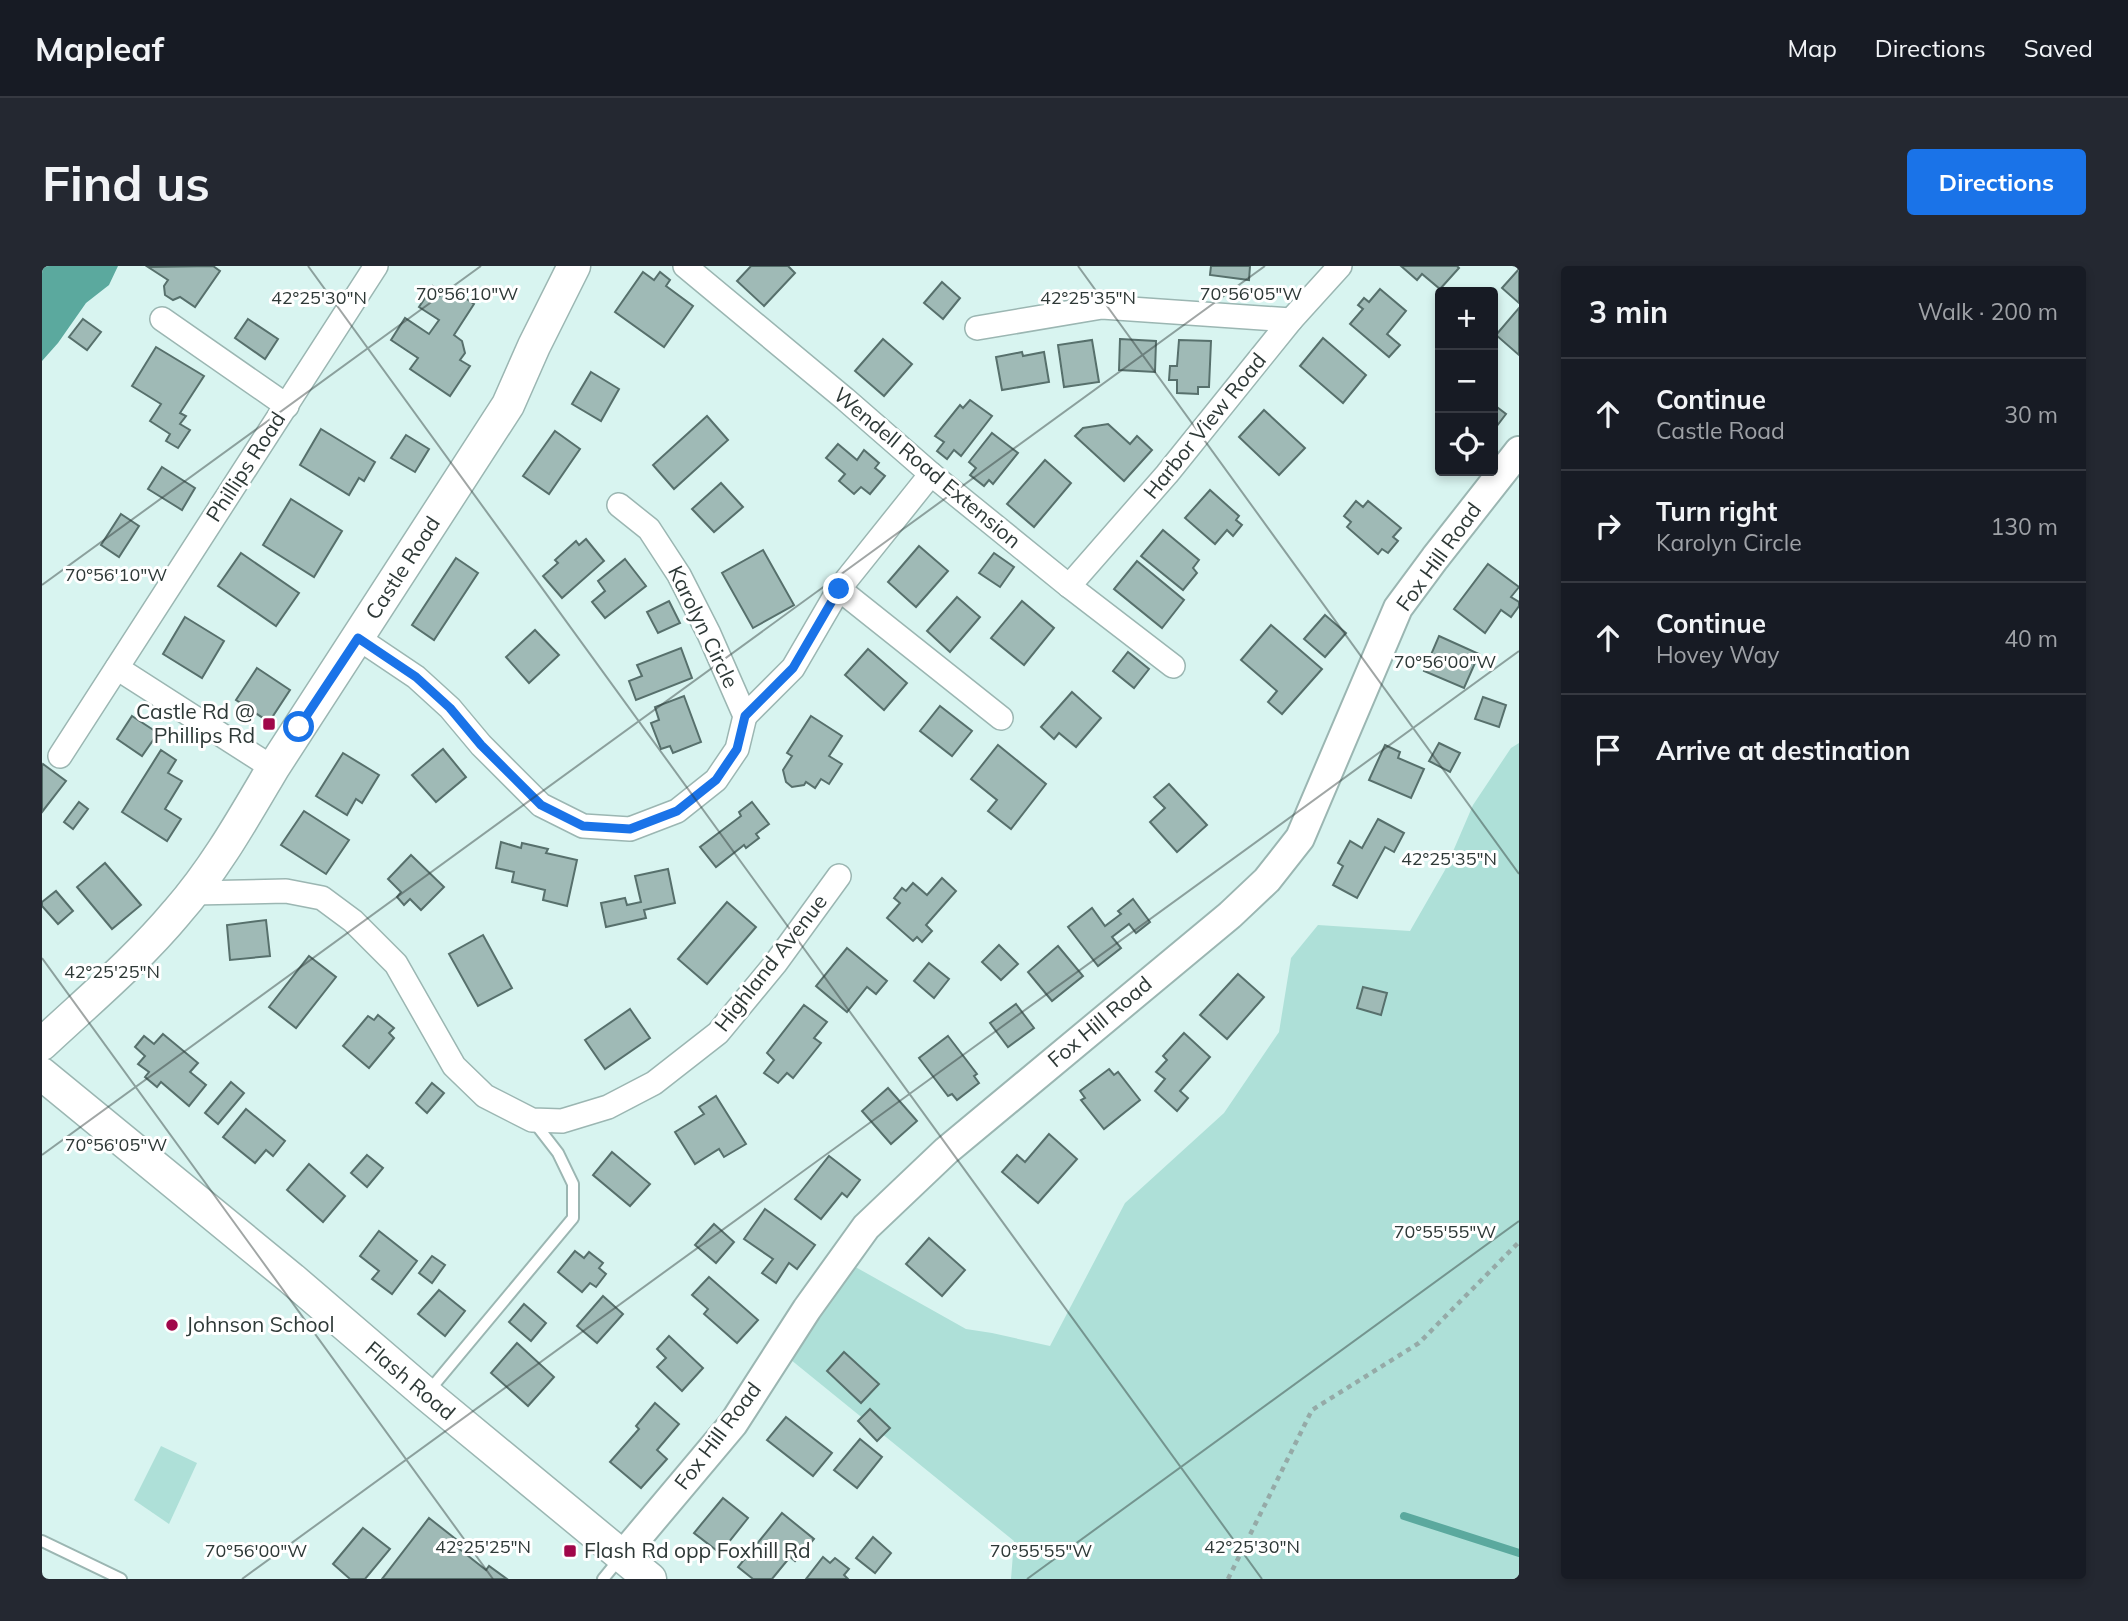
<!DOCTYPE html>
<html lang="en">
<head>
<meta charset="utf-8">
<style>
  body { margin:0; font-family:Mulish,sans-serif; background:#242831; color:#f1f3f6 }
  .controls { position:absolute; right:21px; top:21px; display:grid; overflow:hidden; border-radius:7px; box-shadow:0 4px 10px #0003 }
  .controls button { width:63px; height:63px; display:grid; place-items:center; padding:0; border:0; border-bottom:2px solid #363941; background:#171b24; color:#f1f3f6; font:35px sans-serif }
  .stop { position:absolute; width:21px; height:21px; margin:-16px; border:5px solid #1a73e8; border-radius:50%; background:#fff }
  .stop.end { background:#1a73e8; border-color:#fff; box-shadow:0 2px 7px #0008 }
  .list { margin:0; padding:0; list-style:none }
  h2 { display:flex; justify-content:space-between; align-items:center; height:91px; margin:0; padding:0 28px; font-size:30px }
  h2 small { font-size:23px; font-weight:400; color:#9ea1a6 }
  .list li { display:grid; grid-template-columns:46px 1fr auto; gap:21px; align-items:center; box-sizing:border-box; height:112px; padding:0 28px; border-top:2px solid #363941 }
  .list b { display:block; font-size:26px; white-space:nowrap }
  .list p { margin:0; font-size:23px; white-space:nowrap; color:#9ea1a6 }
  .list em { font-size:23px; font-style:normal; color:#9ea1a6 }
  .icon { flex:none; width:38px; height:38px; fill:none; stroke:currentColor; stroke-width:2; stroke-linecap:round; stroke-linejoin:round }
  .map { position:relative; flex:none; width:1477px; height:1313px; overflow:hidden; border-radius:7px }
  header { display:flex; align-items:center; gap:42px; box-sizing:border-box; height:98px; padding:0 35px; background:#171b24; border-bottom:2px solid #363941 }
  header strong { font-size:33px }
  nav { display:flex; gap:38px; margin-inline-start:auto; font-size:24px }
  .intro { display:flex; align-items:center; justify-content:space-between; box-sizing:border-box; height:168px; padding:0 42px }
  h1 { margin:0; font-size:49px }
  .button { padding:18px 32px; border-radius:7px; background:#1a73e8; color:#fff; font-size:24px; font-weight:700 }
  main { display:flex; gap:42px; padding:0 42px }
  aside { flex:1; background:#171b24; border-radius:7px; box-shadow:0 4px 10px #0003 }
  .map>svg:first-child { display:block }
  .green { fill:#aee0d8 }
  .water { fill:#5ba99e }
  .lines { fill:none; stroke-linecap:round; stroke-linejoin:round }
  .stream { stroke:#5ba99e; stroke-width:8 }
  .building { fill:#9fbab6; stroke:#57706c; stroke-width:2 }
  .service-casing { stroke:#9bb6b2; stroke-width:14 }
  .minor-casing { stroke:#9bb6b2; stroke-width:26 }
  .tertiary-casing { stroke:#9bb6b2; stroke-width:32 }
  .secondary-casing { stroke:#9bb6b2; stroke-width:35 }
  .path { stroke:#95aaa7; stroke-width:4.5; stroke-dasharray:5 5; stroke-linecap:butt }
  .service { stroke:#fff; stroke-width:10 }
  .minor { stroke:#fff; stroke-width:23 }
  .tertiary { stroke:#fff; stroke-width:28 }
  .secondary { stroke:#fff; stroke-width:32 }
  .route { stroke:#1a73e8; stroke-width:9 }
  .ticks { fill:none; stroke:#2e3937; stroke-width:2; stroke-opacity:0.45 }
  .poi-dot { fill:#a0074a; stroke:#fff; stroke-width:2.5 }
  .labels { text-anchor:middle; stroke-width:6; stroke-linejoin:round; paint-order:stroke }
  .street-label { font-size:21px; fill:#2e3937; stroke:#fff }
  .poi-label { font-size:21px; fill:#2e3937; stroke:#fff; text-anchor:start }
  .ticks-label { font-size:18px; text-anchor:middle; fill:#2e3937; stroke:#fff; stroke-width:6; stroke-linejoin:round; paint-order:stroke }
</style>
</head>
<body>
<header>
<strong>Mapleaf</strong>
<nav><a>Map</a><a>Directions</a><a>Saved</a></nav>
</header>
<div class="intro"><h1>Find us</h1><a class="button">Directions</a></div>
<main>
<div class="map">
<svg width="1477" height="1313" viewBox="0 0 1477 1313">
  <rect width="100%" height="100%" fill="#d8f4f0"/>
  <!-- green -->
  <g class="green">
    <path d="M1477,477V1313H969L972,1275L738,1085L801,994L924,1063L950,1067L1008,1080L1083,937L1182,847L1237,766L1249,692L1276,659L1368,665L1403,604L1431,539L1469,482Z"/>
    <path d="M119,1180L155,1197L127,1258L92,1234Z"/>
  </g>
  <!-- water -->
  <path class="water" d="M0,0H76L67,19L44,37L16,77L0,95Z"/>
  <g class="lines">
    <!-- stream -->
    <path class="stream" d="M1362,1250L1477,1287"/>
  </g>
  <!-- building -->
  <g class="building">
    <path d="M171,0L178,5L153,41L138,31L131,34L123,29L122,20L126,14L106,1Z"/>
    <path d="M709,0H746L753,7L722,40L695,15Z"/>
    <path d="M1169,0H1208L1207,14L1168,9Z"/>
    <path d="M1359,0H1415L1417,2L1398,23L1380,8L1375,14Z"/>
    <path d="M1477,3V37L1460,22Z"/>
    <path d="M601,6L612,14L618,6L628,14L624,20L651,40L622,81L573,46Z"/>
    <path d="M900,16L918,32L901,53L882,37Z"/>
    <path d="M391,20L412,34L416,27L432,38L412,69L420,75L423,87L418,94L428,100L408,130L368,103L376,92L349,74L363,52L387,68L397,54L377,41Z"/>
    <path d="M1338,23L1364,45L1345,68L1358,79L1347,91L1308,58L1321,43L1316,39L1322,32L1327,36Z"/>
    <path d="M1477,42V89L1454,69Z"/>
    <path d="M41,53L59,66L45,84L27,71Z"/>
    <path d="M206,53L236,73L223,93L193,72Z"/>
    <path d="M1281,72L1324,109L1301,137L1258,100Z"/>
    <path d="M841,73L870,98L842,130L813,105Z"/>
    <path d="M1078,73L1114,75L1113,106L1077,104Z"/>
    <path d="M1050,74L1057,116L1022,121L1016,79Z"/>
    <path d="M1137,74L1169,75L1167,121H1156V128L1135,127V114H1127L1128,100H1135Z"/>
    <path d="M114,81L162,110L138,147L144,150L138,158L148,164L136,182L124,175L128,168L108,155L119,138L90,120Z"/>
    <path d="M980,86L981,90L1002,86L1007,116L960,124L954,91Z"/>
    <path d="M549,106L577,123L559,155L530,138Z"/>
    <path d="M928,134L950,150L919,190L912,184L905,193L895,185L902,176L893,170L918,139L921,142Z"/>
    <path d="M1451,138L1464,148L1451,165Z"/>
    <path d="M1222,144L1263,182L1237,209L1197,171Z"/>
    <path d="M665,150L686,174L632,223L611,199Z"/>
    <path d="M1066,158L1088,178L1095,170L1110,184L1082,215L1033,170L1041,162Z"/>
    <path d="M279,163L333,196L322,215L317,212L307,229L258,199Z"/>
    <path d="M513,165L538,183L507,228L481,210Z"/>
    <path d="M950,167L976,187L951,218L947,214L942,220L928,209L934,202L927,196Z"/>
    <path d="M364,169L387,183L373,206L349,192Z"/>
    <path d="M796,178L815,194L822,184L837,197L833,202L843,210L828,228L819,221L812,228L797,215L803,208L784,192Z"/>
    <path d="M1003,194L1029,217L992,261L965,238Z"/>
    <path d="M120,201L153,222L140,244L106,223Z"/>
    <path d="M679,217L701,241L672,266L650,243Z"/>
    <path d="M1168,224L1197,250L1194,254L1200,259L1191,270L1185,264L1173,278L1143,252Z"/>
    <path d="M249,233L300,265L272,311L221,279Z"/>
    <path d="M1314,235L1321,241L1326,235L1359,262L1351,271L1356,275L1346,287L1340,283L1336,288L1305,261L1309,256L1302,250Z"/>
    <path d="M79,248L97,260L77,291L59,279Z"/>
    <path d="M1121,264L1157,294L1151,302L1155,307L1141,324L1099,290Z"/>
    <path d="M544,273L562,295L520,332L501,310L516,297L513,294L534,275L537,279Z"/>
    <path d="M877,280L906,305L874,341L846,316Z"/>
    <path d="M721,284L752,339L711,362L680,307Z"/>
    <path d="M199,287L257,327L234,360L176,320Z"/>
    <path d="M952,287L972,301L958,321L937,307Z"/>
    <path d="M414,292L436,307L392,374L370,359Z"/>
    <path d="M583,293L604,320L563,352L550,336L563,325L556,315Z"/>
    <path d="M1095,295L1142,334L1120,362L1072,323Z"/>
    <path d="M1446,298L1477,321L1469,331L1477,336V340L1469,351L1459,344L1443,367L1412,343Z"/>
    <path d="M915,331L938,351L908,386L885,365Z"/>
    <path d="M627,335L638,357L616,367L605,346Z"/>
    <path d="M980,335L1012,362L982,399L949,372Z"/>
    <path d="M1283,349L1304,367L1283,391L1262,373Z"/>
    <path d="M143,351L182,375L160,412L121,388Z"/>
    <path d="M1229,359L1280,403L1240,448L1226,436L1235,425L1199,394Z"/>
    <path d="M493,364L517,389L487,417L464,391Z"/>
    <path d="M1397,370L1437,388L1422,422L1382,405Z"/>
    <path d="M639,382L650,412L594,434L587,415L600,410L595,399Z"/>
    <path d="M826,383L865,417L842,444L803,409Z"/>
    <path d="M1086,386L1107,403L1092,422L1071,405Z"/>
    <path d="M215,402L248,424L227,456L194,434Z"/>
    <path d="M1030,426L1059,452L1034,481L1017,467L1012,473L999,461Z"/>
    <path d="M642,430L659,476L631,487L628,480L619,483L609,457L617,454L613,441Z"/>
    <path d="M1441,431L1464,439L1457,461L1433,453Z"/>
    <path d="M898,440L930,465L910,490L878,465Z"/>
    <path d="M90,450L116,467L100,490L75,473Z"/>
    <path d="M769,450L800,470L787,490L800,498L787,518L779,513L773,522L764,516L762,519L750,521L744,516L741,504L750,490L745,487Z"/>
    <path d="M1397,477L1418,487L1408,506L1387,495Z"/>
    <path d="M956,479L1004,518L969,563L946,545L955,534L929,513Z"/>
    <path d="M1343,479L1358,486L1356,492L1382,503L1369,532L1327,514Z"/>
    <path d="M401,483L424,511L394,536L370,509Z"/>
    <path d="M119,484L134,494L126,507L140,515L123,543L139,553L125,575L80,546Z"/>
    <path d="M301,487L337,509L320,537L314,533L305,549L274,530Z"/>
    <path d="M1,498L24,515L0,546V500Z"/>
    <path d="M1127,518L1165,559L1135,586L1108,556L1123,542L1112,531Z"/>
    <path d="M37,536L46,543L31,563L22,556Z"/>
    <path d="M710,536L727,558L714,568L717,572L704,582L702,579L674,601L658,581L699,550L697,546Z"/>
    <path d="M262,545L307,574L284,608L239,579Z"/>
    <path d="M1336,553L1362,567L1352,586L1343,581L1315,632L1291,619L1301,600L1296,597L1308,575L1320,582Z"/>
    <path d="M459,576L479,582L480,577L506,583L504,587L535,594L525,640L501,634L503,624L470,616L472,606L454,602Z"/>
    <path d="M369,589L402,621L379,644L368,633L362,639L355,631L359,626L346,613Z"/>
    <path d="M63,597L99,639L70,663L35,621Z"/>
    <path d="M626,603L633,637L602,644L604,652L564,661L559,637L583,632L585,639L599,636L593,610Z"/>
    <path d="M900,612L914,625L884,659L890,665L880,676L875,671L871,675L845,652L858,637L852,632L860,622L864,625L871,617L885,629Z"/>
    <path d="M14,625L31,645L16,658L0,640V636Z"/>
    <path d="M1091,633L1108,656L1094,667L1087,658L1070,671L1079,682L1056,700L1026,661L1050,642L1063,660L1079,648L1076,645Z"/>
    <path d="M685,636L714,661L665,718L636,693Z"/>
    <path d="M224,654L228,690L188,694L185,659Z"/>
    <path d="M441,669L470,722L436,740L407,688Z"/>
    <path d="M957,679L976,698L959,714L940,696Z"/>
    <path d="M1016,680L1041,710L1010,735L986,706Z"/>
    <path d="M805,682L845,715L834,728L825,721L805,746L774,720Z"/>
    <path d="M267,690L294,711L254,762L227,741Z"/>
    <path d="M887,697L907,713L892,732L872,715Z"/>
    <path d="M1196,708L1222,731L1185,773L1158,749Z"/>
    <path d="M1321,721L1345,727L1339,749L1315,742Z"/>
    <path d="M974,738L992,762L966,781L948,757Z"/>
    <path d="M762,739L785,756L772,772L779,777L751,812L745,807L736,817L722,807L732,794L725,787Z"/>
    <path d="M588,743L608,772L563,803L543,774Z"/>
    <path d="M336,749L352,762L347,767L352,772L327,802L301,780L326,750L332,754Z"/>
    <path d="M1142,767L1168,791L1138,825L1146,832L1135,845L1113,825L1123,813L1114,806L1125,794L1121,790Z"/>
    <path d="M121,768L156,797L148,806L164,819L147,840L119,816L115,821L103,811L107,806L96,798L103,790L93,781L102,770L112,778Z"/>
    <path d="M906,770L935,808L932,810L937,817L915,834L910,828L906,830L877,792Z"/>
    <path d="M1067,803L1072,809L1076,806L1098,834L1062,863L1039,834L1043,832L1038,825Z"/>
    <path d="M189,816L202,827L176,858L163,847Z"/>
    <path d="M390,817L402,827L385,847L374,837Z"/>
    <path d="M846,822L875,855L849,878L820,845Z"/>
    <path d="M674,830L704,878L682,891L677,883L653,898L633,866L662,848L657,841Z"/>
    <path d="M204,843L243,875L231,890L224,884L213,897L181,871Z"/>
    <path d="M1007,868L1035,893L996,937L960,906L975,889L983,896Z"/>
    <path d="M570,886L608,918L588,940L551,909Z"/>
    <path d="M325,889L341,902L325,921L309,907Z"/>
    <path d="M787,890L818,914L805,931L800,927L779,953L753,933Z"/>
    <path d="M267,898L303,930L281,956L245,924Z"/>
    <path d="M723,943L773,979L755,1003L747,997L734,1017L720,1007L731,993L702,973Z"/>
    <path d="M672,958L692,976L674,997L653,979Z"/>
    <path d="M337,965L375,995L350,1028L330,1013L337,1005L318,990Z"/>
    <path d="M887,972L923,1004L900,1030L864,998Z"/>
    <path d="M533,985L542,992L547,986L561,997L557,1002L564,1008L554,1021L548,1017L540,1026L516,1006Z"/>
    <path d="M390,990L403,999L390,1017L377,1007Z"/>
    <path d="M667,1011L716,1054L695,1077L662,1048L666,1043L650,1029Z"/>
    <path d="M397,1024L423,1045L403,1070L376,1048Z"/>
    <path d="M561,1030L581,1048L555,1077L535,1060Z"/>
    <path d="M482,1038L504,1057L489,1075L467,1056Z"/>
    <path d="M627,1070L661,1102L640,1125L615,1101L624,1092L615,1083Z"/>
    <path d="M475,1077L512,1111L486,1140L449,1107Z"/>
    <path d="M802,1086L837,1118L819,1137L785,1105Z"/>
    <path d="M613,1137L637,1158L615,1184L625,1193L599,1222L568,1196L597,1163L594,1160Z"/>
    <path d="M828,1143L848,1162L835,1175L816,1155Z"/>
    <path d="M744,1151L790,1187L771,1210L725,1174Z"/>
    <path d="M818,1173L840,1191L815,1222L792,1204Z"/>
    <path d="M681,1232L706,1252L678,1287L652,1267Z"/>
    <path d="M740,1247L772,1273L753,1295L748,1291L730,1313H711L696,1301Z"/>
    <path d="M387,1252L415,1274L411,1278L444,1304L447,1300L465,1313H340Z"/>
    <path d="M321,1262L348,1283L323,1313H308L291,1298Z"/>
    <path d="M831,1271L849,1287L833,1307L814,1292Z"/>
    <path d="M781,1291L788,1297L793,1292L807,1303L802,1309L806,1313H764Z"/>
  </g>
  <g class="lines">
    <defs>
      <g id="service">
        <path d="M386,1126L531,952V918L516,887L492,856"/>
        <path d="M0,1275L79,1313"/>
        <path d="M561,1313L579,1291"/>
      </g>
      <g id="minor">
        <path d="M643,0L803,133L889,208L1027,320L1131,400"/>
        <path d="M120,53L245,140"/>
        <path d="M935,62L1060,41L1249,54"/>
        <path d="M1027,320L1125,208L1249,54L1298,0"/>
        <path d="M797,323L959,452"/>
        <path d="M316,372L374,411L408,442L439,479L499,539L541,560L588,563L635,545L674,514L695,483L703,450L667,368L637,309L607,263L577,239"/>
        <path d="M75,402L231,502"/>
        <path d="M703,450L751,402L797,323L889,208"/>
        <path d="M18,490L334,0"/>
        <path d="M151,627L244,625L280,632L311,655L354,698L412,800L443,830L490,854L520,855L566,841L612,817L676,767L733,698L797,610"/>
      </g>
      <path id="tertiary" d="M580,1290L691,1158L765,1043L824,961L904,885L1188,649L1225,614L1258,572L1356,342L1393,292L1477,185"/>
      <g id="secondary">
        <path d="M0,778C46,735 95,694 135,646C173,603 202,551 231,502L466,139L492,80L532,0"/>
        <path d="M0,808L250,1013L384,1128L608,1313"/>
      </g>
    </defs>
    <!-- service casing -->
    <use href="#service" class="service-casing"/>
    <!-- minor casing -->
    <use href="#minor" class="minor-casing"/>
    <!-- tertiary casing -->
    <use href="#tertiary" class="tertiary-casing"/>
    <!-- secondary casing -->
    <use href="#secondary" class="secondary-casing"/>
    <!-- path -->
    <path class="path" d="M1186,1313L1270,1144L1377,1077L1477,976"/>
    <!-- service -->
    <use href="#service" class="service"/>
    <!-- minor -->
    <use href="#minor" class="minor"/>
    <!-- tertiary -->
    <use href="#tertiary" class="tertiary"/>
    <!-- secondary -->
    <use href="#secondary" class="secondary"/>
  </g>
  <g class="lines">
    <!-- route -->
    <path class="route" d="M257,461L316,372L374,411L408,442L439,479L499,539L541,560L588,563L635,545L674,514L695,483L703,450L751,402L797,323"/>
  </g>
  <!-- ticks -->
  <path class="ticks" d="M266,0L1220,1313M1036,0L1477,608M0,319L439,0M0,692L451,1313M0,889L1223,0M200,1313L1477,385M985,1313L1477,955"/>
  <!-- markers -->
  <g class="poi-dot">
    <rect x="220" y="451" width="14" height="14" rx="3.5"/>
    <circle cx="130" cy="1059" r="7"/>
    <rect x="521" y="1278" width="14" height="14" rx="3.5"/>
  </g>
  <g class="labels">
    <!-- street labels -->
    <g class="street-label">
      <text transform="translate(1163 160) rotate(-51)" y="7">Harbor View Road</text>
      <text transform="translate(204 201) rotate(-57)" y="7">Phillips Road</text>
      <text transform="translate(885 202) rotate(40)" y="7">Wendell Road Extension</text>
      <text transform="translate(1397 291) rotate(-54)" y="7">Fox Hill Road</text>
      <text transform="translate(361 302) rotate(-57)" y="7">Castle Road</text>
      <text transform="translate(661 361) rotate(64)" y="7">Karolyn Circle</text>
      <text transform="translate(729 697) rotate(-52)" y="7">Highland Avenue</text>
      <text transform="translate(1058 756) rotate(-40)" y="7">Fox Hill Road</text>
      <text transform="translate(368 1115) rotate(40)" y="7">Flash Road</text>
      <text transform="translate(676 1170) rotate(-53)" y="7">Fox Hill Road</text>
    </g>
    <!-- poi labels -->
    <g class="poi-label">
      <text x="213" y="453" text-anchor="end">Castle Rd @<tspan x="213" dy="24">Phillips Rd</tspan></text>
      <text x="144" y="1066">Johnson School</text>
      <text x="542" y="1292">Flash Rd opp Foxhill Rd</text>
    </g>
  </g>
  <g class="ticks-label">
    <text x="425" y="34">70°56'10"W</text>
    <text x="1209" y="34">70°56'05"W</text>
    <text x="277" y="38">42°25'30"N</text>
    <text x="1046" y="38">42°25'35"N</text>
    <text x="74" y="315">70°56'10"W</text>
    <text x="1403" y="402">70°56'00"W</text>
    <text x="1407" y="599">42°25'35"N</text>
    <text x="70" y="712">42°25'25"N</text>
    <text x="74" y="885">70°56'05"W</text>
    <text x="1403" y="972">70°55'55"W</text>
    <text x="441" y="1287">42°25'25"N</text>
    <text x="1210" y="1287">42°25'30"N</text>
    <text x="214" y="1291">70°56'00"W</text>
    <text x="999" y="1291">70°55'55"W</text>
  </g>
</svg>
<div class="controls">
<button>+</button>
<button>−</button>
<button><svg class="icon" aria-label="locate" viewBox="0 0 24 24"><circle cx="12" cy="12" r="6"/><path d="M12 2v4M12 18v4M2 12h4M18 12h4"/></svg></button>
</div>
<div class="stop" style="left:257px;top:461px"></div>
<div class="stop end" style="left:797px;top:323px"></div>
</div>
<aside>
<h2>3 min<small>Walk · 200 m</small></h2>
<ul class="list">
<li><svg class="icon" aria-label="ahead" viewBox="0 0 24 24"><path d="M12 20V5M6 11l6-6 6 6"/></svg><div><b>Continue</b><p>Castle Road</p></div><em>30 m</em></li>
<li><svg class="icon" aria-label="right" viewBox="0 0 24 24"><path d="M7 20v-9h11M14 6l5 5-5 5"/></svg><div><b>Turn right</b><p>Karolyn Circle</p></div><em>130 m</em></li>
<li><svg class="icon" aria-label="ahead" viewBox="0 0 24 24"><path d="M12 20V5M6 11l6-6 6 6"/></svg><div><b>Continue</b><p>Hovey Way</p></div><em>40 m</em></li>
<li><svg class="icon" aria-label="arrive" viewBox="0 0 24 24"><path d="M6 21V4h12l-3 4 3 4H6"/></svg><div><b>Arrive at destination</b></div></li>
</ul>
</aside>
</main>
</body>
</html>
